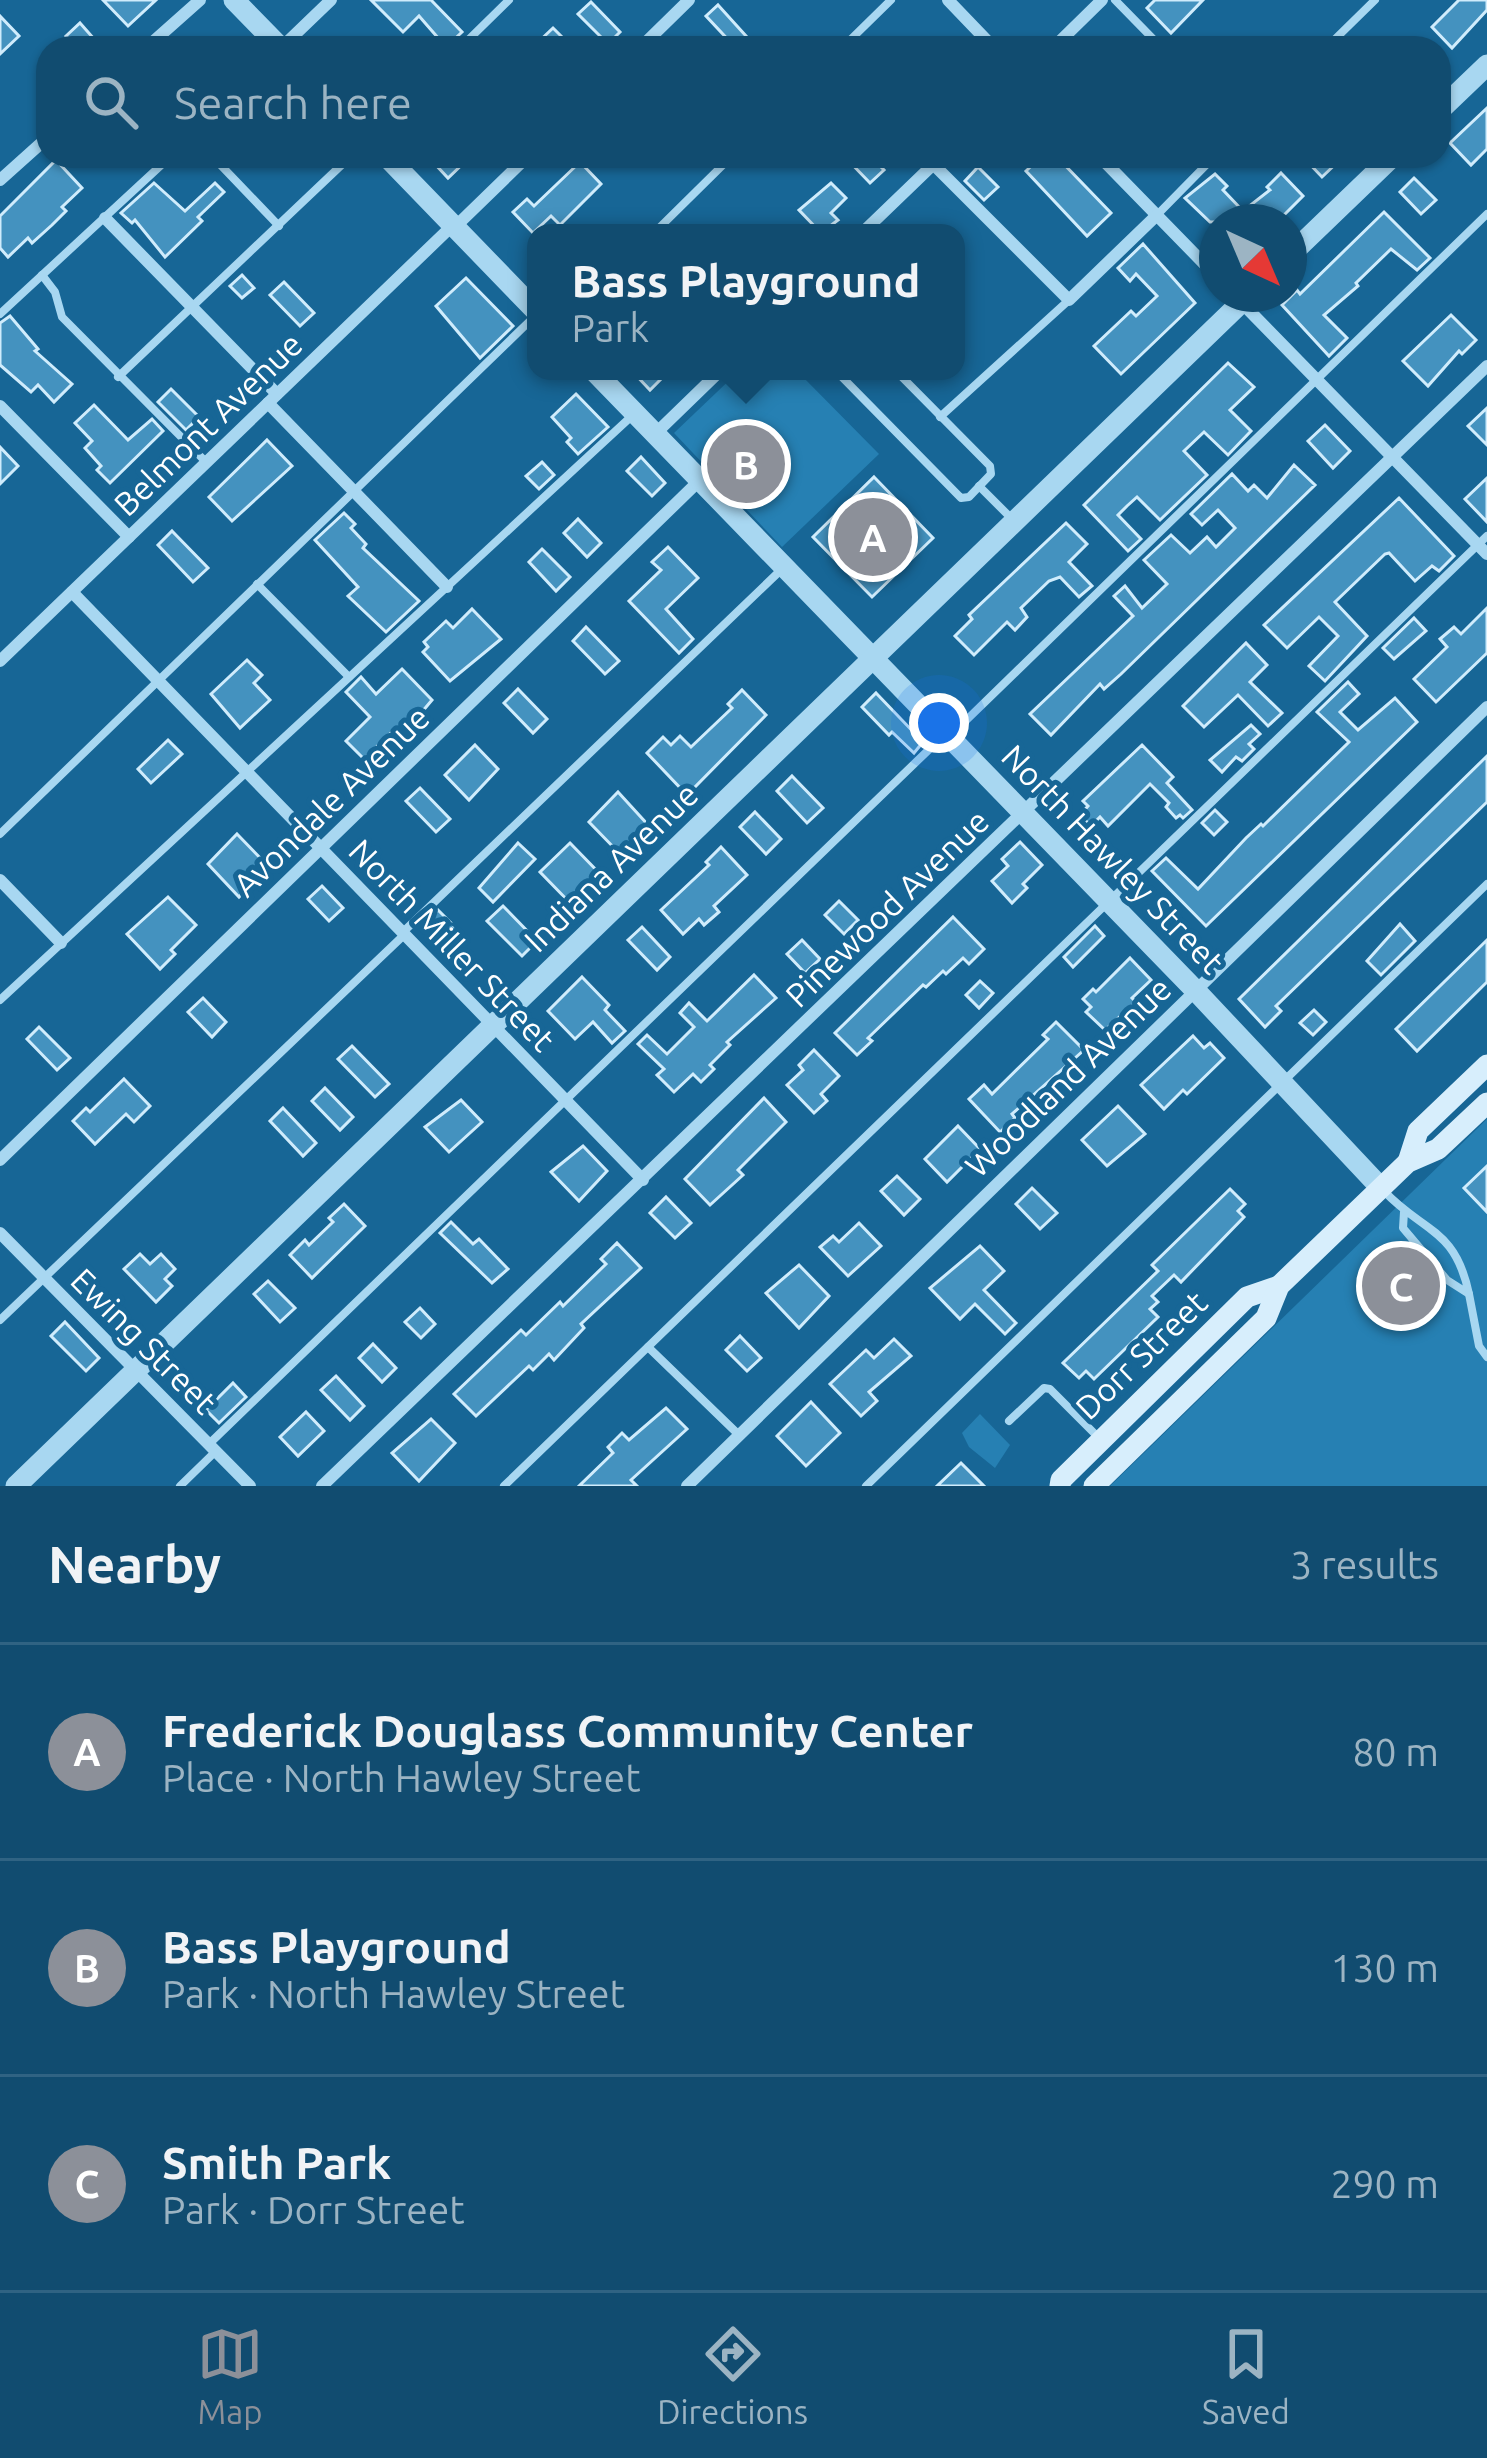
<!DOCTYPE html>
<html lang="en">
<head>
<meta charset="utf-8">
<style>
  body { margin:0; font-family:Ubuntu,sans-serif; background:#1a5375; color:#f1f3f6 }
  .compass { position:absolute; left:1199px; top:204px; width:108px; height:108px; border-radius:50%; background:#114c70; box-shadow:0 3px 9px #0004; rotate:136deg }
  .you { position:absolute; left:939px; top:723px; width:42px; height:42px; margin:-30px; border:9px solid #fff; border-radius:50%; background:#1a73e8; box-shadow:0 0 0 18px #1a73e833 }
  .badge { display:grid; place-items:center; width:78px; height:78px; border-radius:50%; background:#8c9099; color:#fff; font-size:39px; font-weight:700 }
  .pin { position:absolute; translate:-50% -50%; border:6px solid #fff; box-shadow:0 3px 12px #0006 }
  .popup { position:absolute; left:527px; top:224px; width:438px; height:156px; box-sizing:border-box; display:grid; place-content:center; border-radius:24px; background:#114c70; filter:drop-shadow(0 3px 9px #0005); font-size:39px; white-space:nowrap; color:#9cb4c3 }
  .popup b { font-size:45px; color:#f1f3f6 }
  .popup::after { content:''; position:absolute; left:50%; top:100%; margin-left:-24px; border:24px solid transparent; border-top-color:#114c70 }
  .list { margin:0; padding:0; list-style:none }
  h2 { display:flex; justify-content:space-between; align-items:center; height:156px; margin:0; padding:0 48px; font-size:51px }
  h2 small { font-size:39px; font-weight:400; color:#9cb4c3 }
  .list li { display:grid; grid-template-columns:78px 1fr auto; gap:36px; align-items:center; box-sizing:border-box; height:216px; padding:0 48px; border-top:3px solid #306383 }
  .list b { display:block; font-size:45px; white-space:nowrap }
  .list p { margin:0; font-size:39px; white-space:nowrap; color:#9cb4c3 }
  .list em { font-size:39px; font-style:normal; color:#9cb4c3 }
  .icon { flex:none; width:66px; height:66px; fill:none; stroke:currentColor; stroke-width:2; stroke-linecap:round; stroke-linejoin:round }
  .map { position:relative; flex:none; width:1487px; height:1486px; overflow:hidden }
  .search { position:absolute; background:#114c70; box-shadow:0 3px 9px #0004; left:36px; right:36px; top:36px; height:132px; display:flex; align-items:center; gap:30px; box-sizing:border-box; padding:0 42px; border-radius:36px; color:#9cb4c3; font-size:45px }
  .sheet { height:804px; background:#114c70 }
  nav { display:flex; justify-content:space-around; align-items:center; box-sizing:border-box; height:168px; border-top:3px solid #306383; background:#114c70; font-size:33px; color:#9cb4c3 }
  nav a { display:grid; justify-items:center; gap:6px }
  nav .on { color:#8c9099 }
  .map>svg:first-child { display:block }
  .green { fill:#2680b3 }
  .building { fill:#4492bf; stroke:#d0ecfc; stroke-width:3 }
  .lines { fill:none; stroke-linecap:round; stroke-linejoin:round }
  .service { stroke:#a8d7f1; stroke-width:8 }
  .minor { stroke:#a8d7f1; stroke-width:12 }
  .tertiary { stroke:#a8d7f1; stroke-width:21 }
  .secondary { stroke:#d7eefc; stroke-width:21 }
  .labels { text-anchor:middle; stroke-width:10; stroke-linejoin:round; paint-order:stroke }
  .street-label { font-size:33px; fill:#fff; stroke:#176696 }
</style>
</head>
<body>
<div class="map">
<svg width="1487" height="1486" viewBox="0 0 1487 1486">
  <rect width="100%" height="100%" fill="#176696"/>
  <!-- green -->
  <g class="green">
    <path d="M739,371H797L879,454L782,547L674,433Z"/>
    <path d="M1487,1119V1486H1110L1144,1453Z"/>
    <path d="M980,1414L1010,1445L995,1468L969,1447L962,1433Z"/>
  </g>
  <!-- building -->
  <g class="building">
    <path d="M103,0H156L128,26Z"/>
    <path d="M371,0H431L462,32L446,47L419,16L403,32Z"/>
    <path d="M1155,0H1203L1171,33L1147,8Z"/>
    <path d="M1459,0H1487V10L1452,48L1432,27Z"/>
    <path d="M591,2L620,32L608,44L578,14Z"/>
    <path d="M718,5L746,36L735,47L706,16Z"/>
    <path d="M0,16L19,36L0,54Z"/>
    <path d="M80,23L102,48H77L66,36Z"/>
    <path d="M553,28L573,48H532Z"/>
    <path d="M1487,108V149L1471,165L1450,143Z"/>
    <path d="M444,156H471L448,178L435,164Z"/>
    <path d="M844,156H870L884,170L870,183Z"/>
    <path d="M1042,156H1056L1111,213L1087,236L1026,171Z"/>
    <path d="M1302,156H1344L1322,177Z"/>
    <path d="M56,160L82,188L62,207L66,211L52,225L32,243L28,238L8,257L0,248V216Z"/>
    <path d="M580,162L601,184L560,225L551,216L533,233L513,212L527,199L534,206Z"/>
    <path d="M978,167L998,187L984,200L965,181Z"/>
    <path d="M1281,173L1303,196L1277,222H1210L1185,198L1215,174L1227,186L1223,190L1243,211L1270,190L1267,187Z"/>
    <path d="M1414,178L1436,200L1421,214L1400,192Z"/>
    <path d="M154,183L185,211L215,183L224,192L198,217L202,221L165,257L135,220L132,223L121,213Z"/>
    <path d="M831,183L846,198L831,213L838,220L821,233L799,210Z"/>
    <path d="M1384,212L1430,258L1417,270L1391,249L1356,283L1358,286L1324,315L1347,338L1329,356L1282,305L1297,290L1300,294Z"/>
    <path d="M1143,244L1195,303L1121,374L1094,346L1131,311L1136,316L1157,296L1136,274L1130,281L1118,268Z"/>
    <path d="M242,275L254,288L242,298L230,286Z"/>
    <path d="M466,278L513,326L480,358L436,306Z"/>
    <path d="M284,282L314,313L300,326L270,295Z"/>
    <path d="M1451,315L1476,340L1462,354L1459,351L1428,386L1403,361Z"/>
    <path d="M10,316L38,349L35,351L72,384L54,402L38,385L31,392L0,365V323Z"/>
    <path d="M1228,363L1254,387L1230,410L1251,431L1228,455L1204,432L1184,451L1207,475L1160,520L1137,497L1127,506L1118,515L1141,539L1128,551L1084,505Z"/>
    <path d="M632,371H669L650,390Z"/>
    <path d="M171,389L199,417L186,430L158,402Z"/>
    <path d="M576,394L608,427L578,454L567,442L571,438L552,417Z"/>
    <path d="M94,405L128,440L152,419L163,431L110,483L97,470L101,466L85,448L92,441L75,423Z"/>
    <path d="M1487,408V445L1468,426Z"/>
    <path d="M1325,425L1350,451L1333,468L1308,441Z"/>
    <path d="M267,440L292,466L232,521L209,497Z"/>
    <path d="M0,447L18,466L0,484Z"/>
    <path d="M641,457L665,483L652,496L627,471Z"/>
    <path d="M542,462L554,475L539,489L526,476Z"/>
    <path d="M1294,465L1315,485L1121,674L1104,689L1100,684L1051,735L1030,714L1133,616L1114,596L1125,586L1142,608L1167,584L1144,560L1171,535L1190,553L1207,537L1216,547L1235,528L1218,510L1202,525L1191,514L1232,474L1248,491L1254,485L1267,498Z"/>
    <path d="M874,477L933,538L872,597L813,537Z"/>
    <path d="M1487,478V522L1465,499Z"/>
    <path d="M1399,498L1454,556L1439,571L1432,566L1415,581L1389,553L1385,554L1335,602L1367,636L1325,681L1309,666L1338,636L1319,617L1287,648L1264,625Z"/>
    <path d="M344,513L355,524L351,528L366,544L363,548L419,601L386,632L348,596L358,587L315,540Z"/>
    <path d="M578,519L601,543L587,557L564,533Z"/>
    <path d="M1066,523L1087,544L1069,562L1092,586L1079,597L1060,577L1049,581L1021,608L1027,617L1015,630L1007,622L974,655L955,636L972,619L969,615Z"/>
    <path d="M172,531L208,568L193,582L158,545Z"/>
    <path d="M668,547L698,578L666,609L693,639L679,653L629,601L661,570L652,562Z"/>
    <path d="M542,549L570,577L556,591L529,562Z"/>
    <path d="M1487,608V653L1436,702L1414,679L1447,647L1440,639L1454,627L1461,634Z"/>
    <path d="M472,609L501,639L450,681L423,652L428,647L424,642L446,621L453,628Z"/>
    <path d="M1414,618L1426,631L1394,659L1383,648Z"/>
    <path d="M586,627L619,661L605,674L573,641Z"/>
    <path d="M1246,643L1267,665L1250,682L1282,713L1268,726L1238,695L1204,727L1183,706Z"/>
    <path d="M247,660L262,675L254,683L270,700L240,728L211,694Z"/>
    <path d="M402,669L432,700L400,738L393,731L364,759L346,741L370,717L346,692L361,677L376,694Z"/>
    <path d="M1348,682L1359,694L1340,712L1358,730L1395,698L1417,722L1206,926L1152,871L1166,858L1198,889L1246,838L1261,824L1263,826L1349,742L1317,712Z"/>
    <path d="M518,689L547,719L533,733L504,703Z"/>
    <path d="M742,690L766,715L687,795L647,753L663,737L671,745L680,736L691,747L732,708L728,704Z"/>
    <path d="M876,693L923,742L914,753L892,732L889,735L862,707Z"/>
    <path d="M1251,725L1260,734L1249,744L1254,749L1242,761L1236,757L1222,772L1210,760Z"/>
    <path d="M168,740L182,754L151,783L138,769Z"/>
    <path d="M475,745L498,769L469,800L445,775Z"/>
    <path d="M1142,745L1173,777L1167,783L1192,810L1183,818L1180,815L1176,818L1166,807L1169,803L1150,784L1108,826L1100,817L1091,826L1080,815L1088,806L1083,801Z"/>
    <path d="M1487,756V802L1276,1006L1281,1011L1265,1027L1239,999Z"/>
    <path d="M792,776L823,808L807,823L777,791Z"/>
    <path d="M420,788L450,819L436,832L406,801Z"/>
    <path d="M618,792L649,826L620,854L589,822Z"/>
    <path d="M1215,810L1227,822L1214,835L1202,823Z"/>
    <path d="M755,812L781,839L766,854L740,827Z"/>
    <path d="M237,834L268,866L239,897L208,864Z"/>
    <path d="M1020,842L1042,865L1023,884L1027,888L1012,903L992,881L1008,866L1002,859Z"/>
    <path d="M518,843L535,859L493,902L479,888Z"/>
    <path d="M570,843L603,877L573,906L540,872Z"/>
    <path d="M721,847L747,875L714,906L719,912L704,925L699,919L683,934L661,910L709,865L706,862Z"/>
    <path d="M322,886L343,908L329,921L308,899Z"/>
    <path d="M168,897L196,925L171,950L175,954L160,969L127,934Z"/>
    <path d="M839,901L858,920L844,934L825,915Z"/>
    <path d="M503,906L537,941L522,956L487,921Z"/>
    <path d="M438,910L461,933L444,949L421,926Z"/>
    <path d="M953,917L984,949L969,964L963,958L946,974L943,971L926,987L923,985L868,1038L872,1041L857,1055L835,1033Z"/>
    <path d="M1400,924L1415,941L1381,975L1367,961Z"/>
    <path d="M1095,926L1104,936L1073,967L1064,957Z"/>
    <path d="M642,927L670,957L657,970L628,940Z"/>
    <path d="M802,940L820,959L805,973L787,954Z"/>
    <path d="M1487,940V982L1417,1051L1396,1029Z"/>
    <path d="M1130,958L1151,980L1132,998L1136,1002L1105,1030L1086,1012L1091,1007L1083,999L1093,989L1096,992Z"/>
    <path d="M754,975L776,998L727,1042L730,1045L710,1065L714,1069L701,1082L693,1074L674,1092L657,1075L664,1069L638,1044L647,1035L667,1054L694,1027L680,1013L689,1003L707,1021Z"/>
    <path d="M582,977L609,1005L605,1010L625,1031L612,1043L593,1022L575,1039L548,1011Z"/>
    <path d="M980,981L993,993L979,1008L966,995Z"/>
    <path d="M203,998L226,1022L212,1037L188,1012Z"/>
    <path d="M1314,1010L1326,1022L1313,1035L1300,1023Z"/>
    <path d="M1056,1022L1084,1050L1012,1114L1015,1118L1000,1132L969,1099L984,1085L992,1094L1048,1039L1043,1035Z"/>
    <path d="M39,1027L70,1058L57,1070L27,1039Z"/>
    <path d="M1193,1036L1204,1048L1210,1043L1224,1058L1187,1094L1183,1090L1164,1109L1141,1085Z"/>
    <path d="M352,1046L389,1084L375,1097L338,1059Z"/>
    <path d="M814,1050L839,1076L821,1094L827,1101L814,1113L787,1085L803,1070L799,1065Z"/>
    <path d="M124,1079L150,1106L134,1122L126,1114L95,1144L73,1121L86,1108L90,1112Z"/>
    <path d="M325,1088L353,1117L340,1130L312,1101Z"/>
    <path d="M764,1098L786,1122L738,1170L743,1175L710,1205L685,1179Z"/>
    <path d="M461,1100L482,1122L449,1152L425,1127Z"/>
    <path d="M1118,1106L1145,1134L1107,1166L1082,1140Z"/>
    <path d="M283,1108L316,1143L303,1156L270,1121Z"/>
    <path d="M958,1126L980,1149L947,1182L925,1159Z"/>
    <path d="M583,1146L607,1171L579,1201L551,1172Z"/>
    <path d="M1487,1166V1212L1464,1188Z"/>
    <path d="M897,1176L920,1199L904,1215L881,1191Z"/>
    <path d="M1032,1188L1057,1213L1040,1229L1016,1204Z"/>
    <path d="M1230,1189L1245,1204L1238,1211L1244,1217L1181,1282L1174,1275L1152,1296L1158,1302L1150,1309L1158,1317L1094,1379L1086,1371L1079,1378L1063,1363L1158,1271L1152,1265Z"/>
    <path d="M666,1197L691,1223L675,1238L650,1213Z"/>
    <path d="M344,1204L365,1226L312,1278L290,1255L305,1240L309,1245L333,1222L329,1218Z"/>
    <path d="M451,1222L473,1244L479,1239L508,1269L492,1283L440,1233Z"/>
    <path d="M859,1223L881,1246L848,1276L820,1247L833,1236L839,1242Z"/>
    <path d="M617,1243L641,1268L581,1324L584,1328L554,1360L549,1354L533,1370L529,1366L476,1416L454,1394L521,1330L526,1335L560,1302L563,1306L606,1264L601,1259Z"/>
    <path d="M980,1246L1004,1271L984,1290L1016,1323L1005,1334L975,1304L960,1319L930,1288Z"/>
    <path d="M140,1254L150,1264L161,1254L175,1269L165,1279L172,1286L156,1302L124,1269Z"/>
    <path d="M799,1265L829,1296L799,1328L766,1293Z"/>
    <path d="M268,1281L295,1308L280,1322L254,1294Z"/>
    <path d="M420,1308L435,1324L421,1338L405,1322Z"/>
    <path d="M65,1322L99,1358L86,1371L51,1336Z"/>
    <path d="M740,1336L761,1358L747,1371L726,1350Z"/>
    <path d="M894,1339L911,1356L869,1392L877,1401L861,1416L830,1384L866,1350L874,1358Z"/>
    <path d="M373,1344L396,1368L382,1382L359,1358Z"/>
    <path d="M336,1376L364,1406L350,1420L321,1390Z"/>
    <path d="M233,1383L246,1397L219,1423L206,1410Z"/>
    <path d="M811,1402L840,1433L806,1466L777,1436Z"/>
    <path d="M666,1408L687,1429L631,1480L637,1486H579L613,1453L608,1447L622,1433L629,1440Z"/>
    <path d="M306,1412L324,1431L298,1456L280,1437Z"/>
    <path d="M431,1419L455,1443L419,1481L392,1453Z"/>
    <path d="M961,1463L984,1486H937Z"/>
  </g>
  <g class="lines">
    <!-- service -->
    <g class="service">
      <path d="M1115,0L1162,48"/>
      <path d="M460,48L509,0"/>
      <path d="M842,48L891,0"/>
      <path d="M1326,48L1375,0"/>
      <path d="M212,156L279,226"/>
      <path d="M1157,215L1215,156"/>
      <path d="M654,233L732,156"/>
      <path d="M42,275L55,292L62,317L206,462"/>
      <path d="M0,314L171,156"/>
      <path d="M836,371L961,498L969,497L991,474L990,466L896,371"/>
      <path d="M118,377L351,156"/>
      <path d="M940,417L1069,300"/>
      <path d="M979,486L1012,519"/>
      <path d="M257,584L349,677"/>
      <path d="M950,736L1487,214"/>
      <path d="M0,834L535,316"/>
      <path d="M402,933L783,568"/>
      <path d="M0,1000L634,414"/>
      <path d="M1384,1191C1422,1232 1455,1227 1469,1294L1447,1280L1403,1228L1404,1212"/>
      <path d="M1469,1294L1479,1346L1487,1357"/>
      <path d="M0,1320L404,935"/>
      <path d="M648,1347L739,1435"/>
      <path d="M1009,1421L1044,1388L1050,1389L1100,1439"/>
      <path d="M209,1444L942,737"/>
      <path d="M180,1486L216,1451"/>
      <path d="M504,1486L1487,536"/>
      <path d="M866,1486L1487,884"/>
    </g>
    <!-- minor -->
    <g class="minor">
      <path d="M948,0L994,48"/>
      <path d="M146,48L200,0"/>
      <path d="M281,48L331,0"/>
      <path d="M640,48L689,0"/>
      <path d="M1053,48L1102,0"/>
      <path d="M1099,156L1217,277"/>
      <path d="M933,164L1069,300L1157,215"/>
      <path d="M0,180L48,137"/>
      <path d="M105,218L277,394"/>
      <path d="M455,227L528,156"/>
      <path d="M862,233L942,156"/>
      <path d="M1233,294L1487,554"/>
      <path d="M268,403L447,587"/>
      <path d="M0,406L129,537"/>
      <path d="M655,434L720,371"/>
      <path d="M72,592L643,1180"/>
      <path d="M0,661L453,225"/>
      <path d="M0,880L61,943"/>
      <path d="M0,1160L700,480"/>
      <path d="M0,1233L250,1486"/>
      <path d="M322,1486L1487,366"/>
      <path d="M687,1486L1487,707"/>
    </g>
    <!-- tertiary -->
    <g class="tertiary">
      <path d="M234,0L281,48"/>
      <path d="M1439,111L1487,65"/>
      <path d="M386,156L536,311"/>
      <path d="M1289,256L1393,156"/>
      <path d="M594,371L1196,991L1381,1188"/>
      <path d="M16,1486L1250,294"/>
    </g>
    <!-- secondary -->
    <g class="secondary">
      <path d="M1408,1162L1418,1131L1487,1065"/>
      <path d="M1060,1486L1061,1480L1247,1297L1279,1286"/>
      <path d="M1094,1486L1266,1318L1279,1286L1408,1162L1438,1149L1487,1103"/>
    </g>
  </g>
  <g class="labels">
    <!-- street labels -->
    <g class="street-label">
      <text transform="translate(208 424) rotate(-44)" y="12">Belmont Avenue</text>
      <text transform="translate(331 801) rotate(-44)" y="12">Avondale Avenue</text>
      <text transform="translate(1113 859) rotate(46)" y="12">North Hawley Street</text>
      <text transform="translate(611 867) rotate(-44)" y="12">Indiana Avenue</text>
      <text transform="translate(887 908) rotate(-44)" y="12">Pinewood Avenue</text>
      <text transform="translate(452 945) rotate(46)" y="12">North Miller Street</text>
      <text transform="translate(1068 1077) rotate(-44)" y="12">Woodland Avenue</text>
      <text transform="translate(144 1341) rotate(45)" y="12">Ewing Street</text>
      <text transform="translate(1141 1355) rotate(-44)" y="12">Dorr Street</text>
    </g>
  </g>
</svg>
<svg class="compass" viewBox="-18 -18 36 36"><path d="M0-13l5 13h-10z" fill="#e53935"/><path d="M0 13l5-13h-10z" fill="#9cb4c3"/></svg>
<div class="you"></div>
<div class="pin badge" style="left:873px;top:537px">A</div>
<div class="pin badge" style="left:746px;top:464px">B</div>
<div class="popup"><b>Bass Playground</b>Park</div>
<div class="pin badge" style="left:1401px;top:1286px">C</div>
<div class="search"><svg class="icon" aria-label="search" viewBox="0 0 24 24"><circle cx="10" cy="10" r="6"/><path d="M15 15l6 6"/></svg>Search here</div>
</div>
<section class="sheet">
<h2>Nearby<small>3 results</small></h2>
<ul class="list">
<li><span class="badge">A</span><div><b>Frederick Douglass Community Center</b><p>Place · North Hawley Street</p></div><em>80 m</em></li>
<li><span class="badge">B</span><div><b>Bass Playground</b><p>Park · North Hawley Street</p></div><em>130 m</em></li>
<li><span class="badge">C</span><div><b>Smith Park</b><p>Park · Dorr Street</p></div><em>290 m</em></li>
</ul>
</section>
<nav>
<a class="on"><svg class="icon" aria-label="map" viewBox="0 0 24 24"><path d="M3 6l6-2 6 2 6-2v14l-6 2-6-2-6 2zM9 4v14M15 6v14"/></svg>Map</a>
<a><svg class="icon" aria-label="directions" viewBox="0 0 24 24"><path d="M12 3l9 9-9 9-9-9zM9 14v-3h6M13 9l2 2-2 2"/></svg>Directions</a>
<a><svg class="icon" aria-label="saved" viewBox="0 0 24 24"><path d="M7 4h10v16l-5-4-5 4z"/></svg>Saved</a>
</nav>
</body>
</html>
